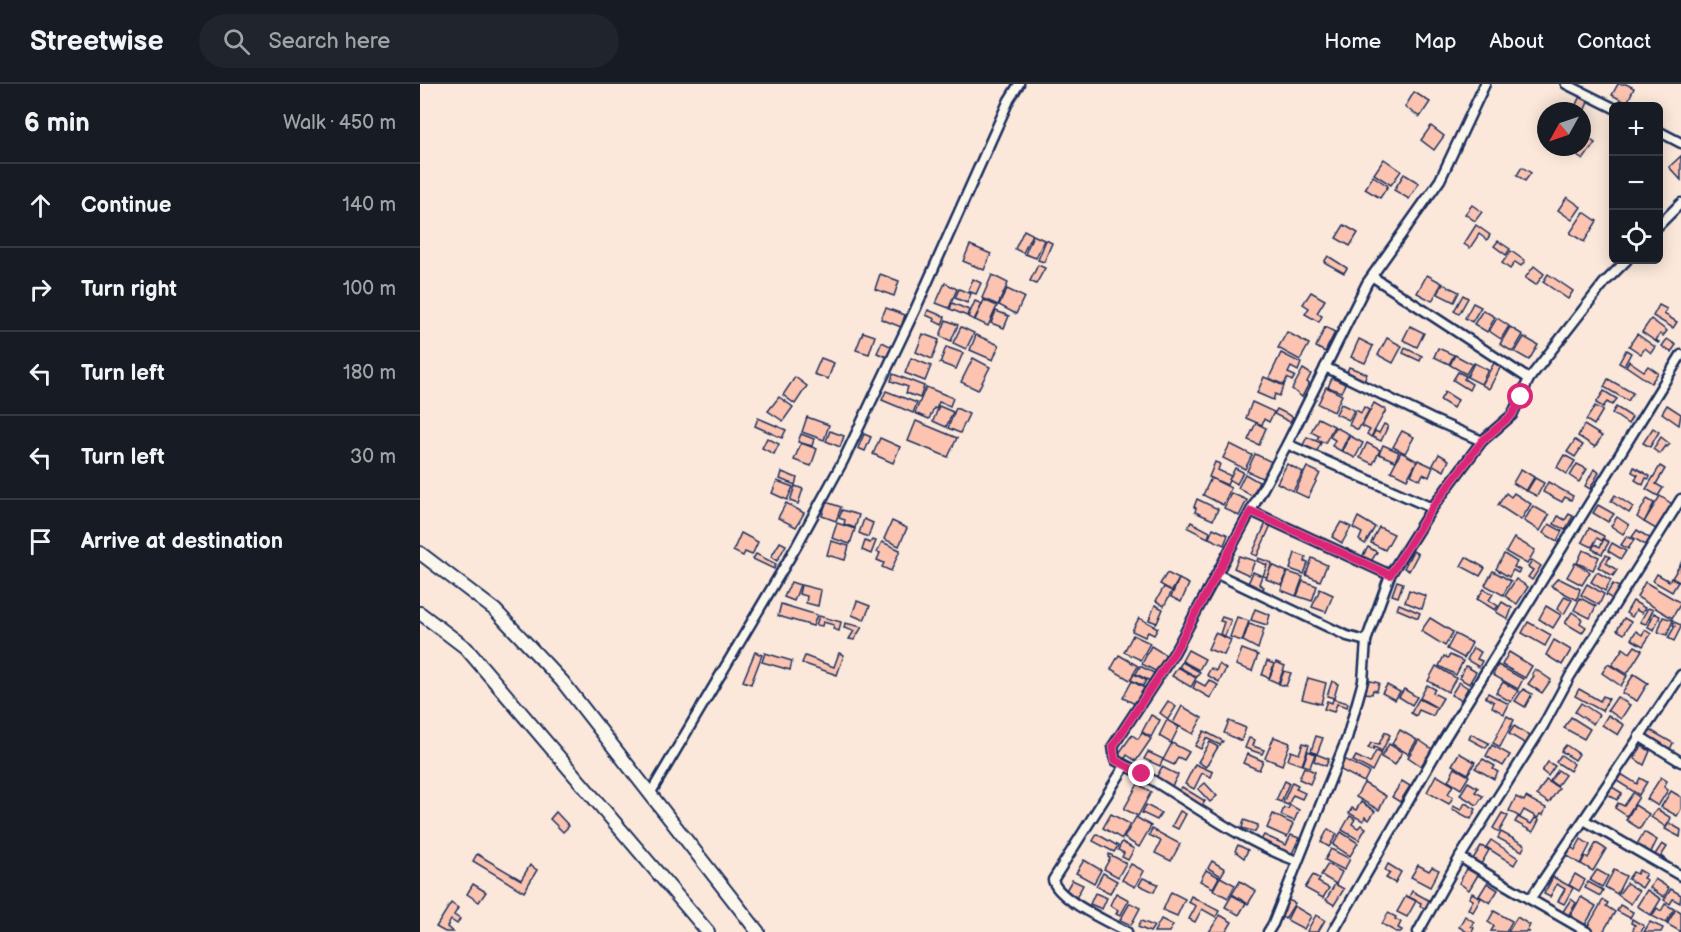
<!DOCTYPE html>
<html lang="en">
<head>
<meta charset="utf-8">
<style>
  body { margin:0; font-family:"Balsamiq Sans",sans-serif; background:#20242c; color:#f1f3f6 }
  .controls { position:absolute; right:18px; top:18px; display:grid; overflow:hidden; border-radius:9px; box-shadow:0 3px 15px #0003 }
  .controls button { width:54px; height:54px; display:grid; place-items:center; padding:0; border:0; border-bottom:2px solid #363941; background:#171b24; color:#f1f3f6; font:30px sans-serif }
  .compass { position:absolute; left:1117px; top:18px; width:54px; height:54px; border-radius:50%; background:#171b24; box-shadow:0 3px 15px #0003; rotate:230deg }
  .stop { position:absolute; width:18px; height:18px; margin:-14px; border:4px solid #db2777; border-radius:50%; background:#fff }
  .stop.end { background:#db2777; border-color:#fff; box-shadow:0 2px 6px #0008 }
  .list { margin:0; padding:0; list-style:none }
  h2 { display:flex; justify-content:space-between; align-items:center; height:78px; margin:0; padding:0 24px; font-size:26px }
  h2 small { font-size:20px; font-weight:400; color:#9ea1a6 }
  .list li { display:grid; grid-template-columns:39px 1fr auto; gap:18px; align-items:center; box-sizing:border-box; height:84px; padding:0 24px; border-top:2px solid #363941 }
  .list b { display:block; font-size:22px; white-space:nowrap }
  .list em { font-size:20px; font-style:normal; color:#9ea1a6 }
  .icon { flex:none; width:33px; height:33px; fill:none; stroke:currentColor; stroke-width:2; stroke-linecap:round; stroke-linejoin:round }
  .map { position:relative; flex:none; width:1261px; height:848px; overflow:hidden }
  header { display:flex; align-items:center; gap:36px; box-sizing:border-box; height:84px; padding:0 30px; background:#171b24; border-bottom:2px solid #363941 }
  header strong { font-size:28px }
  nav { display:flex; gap:33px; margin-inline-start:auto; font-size:21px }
  .search { width:420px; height:54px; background:#20242c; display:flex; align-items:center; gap:15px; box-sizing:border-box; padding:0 21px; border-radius:33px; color:#9ea1a6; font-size:22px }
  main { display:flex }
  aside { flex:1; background:#171b24 }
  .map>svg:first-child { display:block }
  .building { fill:#fcc4b0; stroke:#1b2f5e; stroke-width:1.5 }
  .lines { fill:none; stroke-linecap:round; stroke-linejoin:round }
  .minor-casing { stroke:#1b2f5e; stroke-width:13 }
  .secondary-casing { stroke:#1b2f5e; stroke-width:16 }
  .minor { stroke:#fbf7ec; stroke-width:8 }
  .secondary { stroke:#fbf7ec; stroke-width:12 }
  .route { stroke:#db2777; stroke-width:8 }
</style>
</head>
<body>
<header>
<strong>Streetwise</strong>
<div class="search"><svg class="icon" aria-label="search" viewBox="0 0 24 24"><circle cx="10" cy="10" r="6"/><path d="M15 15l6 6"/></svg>Search here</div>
<nav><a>Home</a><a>Map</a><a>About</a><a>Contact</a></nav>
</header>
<main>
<aside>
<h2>6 min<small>Walk · 450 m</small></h2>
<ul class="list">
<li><svg class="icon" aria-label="ahead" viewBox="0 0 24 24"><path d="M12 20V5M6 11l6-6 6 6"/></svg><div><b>Continue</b></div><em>140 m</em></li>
<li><svg class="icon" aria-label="right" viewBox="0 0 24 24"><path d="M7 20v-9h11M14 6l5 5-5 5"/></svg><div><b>Turn right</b></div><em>100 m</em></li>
<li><svg class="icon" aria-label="left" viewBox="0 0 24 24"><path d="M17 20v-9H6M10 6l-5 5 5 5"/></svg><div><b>Turn left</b></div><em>180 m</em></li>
<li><svg class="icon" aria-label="left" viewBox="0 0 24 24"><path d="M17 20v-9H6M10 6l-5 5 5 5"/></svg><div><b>Turn left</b></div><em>30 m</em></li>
<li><svg class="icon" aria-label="arrive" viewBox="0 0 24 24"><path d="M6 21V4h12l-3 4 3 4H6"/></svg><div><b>Arrive at destination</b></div></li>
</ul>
</aside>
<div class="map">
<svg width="1261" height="848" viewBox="0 0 1261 848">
  <rect width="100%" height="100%" fill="#fbe8da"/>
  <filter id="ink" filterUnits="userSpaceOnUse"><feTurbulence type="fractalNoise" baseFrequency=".0167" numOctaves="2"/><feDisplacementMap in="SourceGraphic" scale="12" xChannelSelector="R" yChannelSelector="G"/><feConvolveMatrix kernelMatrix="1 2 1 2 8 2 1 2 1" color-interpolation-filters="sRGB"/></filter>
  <g filter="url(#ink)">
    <!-- building -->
    <g class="building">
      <path d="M1198,0H1206L1214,4L1207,19L1192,11Z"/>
      <path d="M994,8L1010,18L1000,33L985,23Z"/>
      <path d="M1160,12L1169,16L1162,32V27H1153Z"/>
      <path d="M1011,42L1024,52L1014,66L1001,56Z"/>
      <path d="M1162,50L1175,59L1163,76L1149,66L1151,63H1162Z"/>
      <path d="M1261,72V96L1249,83Z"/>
      <path d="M964,75L981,87L971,101L954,90Z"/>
      <path d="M1102,83L1111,89L1105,97L1097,91Z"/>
      <path d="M984,90L999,99L989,115L974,106Z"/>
      <path d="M953,92L968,102L960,114L945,105Z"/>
      <path d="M1147,113L1161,123L1152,136L1138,126Z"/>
      <path d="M1052,121L1062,128L1055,137L1045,130Z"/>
      <path d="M1164,128L1177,137L1164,158L1150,149Z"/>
      <path d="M924,141L938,149L930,162L916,154Z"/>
      <path d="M1056,141L1070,151L1067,156L1059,150L1050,164L1044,160Z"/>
      <path d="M604,146L612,150L603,169L595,165Z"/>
      <path d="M613,151L624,156L616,174L605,170Z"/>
      <path d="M626,156L632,159L624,178L618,176Z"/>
      <path d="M1078,157L1090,165L1086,171L1074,162Z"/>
      <path d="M550,161L571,170L564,186L543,177Z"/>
      <path d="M1091,167L1105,177L1101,182L1095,178L1090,185L1082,179Z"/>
      <path d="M908,172L927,184L924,189L904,178Z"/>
      <path d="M618,181L625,184L616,200L610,197Z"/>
      <path d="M1114,182L1124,190L1116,201L1105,194Z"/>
      <path d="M460,190L479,197L474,212L455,205Z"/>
      <path d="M1128,190L1153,207L1148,215L1123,198Z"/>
      <path d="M572,191L588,199L578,221L562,214Z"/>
      <path d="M1007,191L1022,199L1012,217L997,209Z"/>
      <path d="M553,195L561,199L556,210L548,207Z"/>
      <path d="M525,199L537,205L529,224L516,219Z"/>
      <path d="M1023,200L1039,208L1034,218L1018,210Z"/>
      <path d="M539,205L551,210L547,219L535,214Z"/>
      <path d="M587,205L604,213L596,230L579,221Z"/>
      <path d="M891,208L905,216L897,229L902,232L899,238L885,230L889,224L883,220Z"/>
      <path d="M1043,211L1048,214L1039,230L1034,227Z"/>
      <path d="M564,216L577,222L568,242L555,236Z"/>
      <path d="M555,217L562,220L554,236L548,233Z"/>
      <path d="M532,219L549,226L547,232L530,225Z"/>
      <path d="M1053,219L1061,223L1052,238L1045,234Z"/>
      <path d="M1239,221L1247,225L1244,230L1257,238L1253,244L1233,232Z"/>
      <path d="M466,224L485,231L481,243L461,235Z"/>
      <path d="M508,226L525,233L522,241L514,237L515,235L506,231Z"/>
      <path d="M1063,226L1075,233L1067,248L1054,240Z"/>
      <path d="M576,227L589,232L584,244L571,239Z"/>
      <path d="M1077,234L1089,242L1081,255L1069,247Z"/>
      <path d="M1231,235L1247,247L1243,252L1240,250L1236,256L1239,258L1238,259L1222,248Z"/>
      <path d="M526,236L538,241L531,257L520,252Z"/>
      <path d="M990,242L1004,249L997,263L983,256Z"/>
      <path d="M541,243L554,249L546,265L533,259Z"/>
      <path d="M905,243L915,248L905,268L896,263Z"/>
      <path d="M1090,243L1103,251L1093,268L1080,260Z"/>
      <path d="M443,248L455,252L449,270L436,266Z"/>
      <path d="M867,248L889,260L880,276L858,264Z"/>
      <path d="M503,250L519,256L512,275L496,268Z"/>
      <path d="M1217,250L1235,263L1231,269L1225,264L1221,270L1209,262Z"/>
      <path d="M556,251L579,261L573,276L550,266Z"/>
      <path d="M1104,253L1118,261L1109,276L1095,268Z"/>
      <path d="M967,254L982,262L973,279L958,271Z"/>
      <path d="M939,255L953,262L945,279L931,273Z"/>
      <path d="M1247,255L1256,261L1251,268L1242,262Z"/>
      <path d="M462,258L472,263L467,273L457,269Z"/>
      <path d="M526,263L543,269L536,285L520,279Z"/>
      <path d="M985,264L1002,272L1000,277L983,269Z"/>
      <path d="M1018,264L1034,271L1029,280L1014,273Z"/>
      <path d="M1206,266L1211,269L1204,282L1199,279Z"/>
      <path d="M861,269L881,279L878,287L871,283L868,289L875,292L872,297L867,294L864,301L849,294Z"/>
      <path d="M1035,271L1052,280L1046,290L1030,281Z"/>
      <path d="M401,274L414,279L408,295L394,290Z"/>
      <path d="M491,274L511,282L505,297L485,289Z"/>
      <path d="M553,274L570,283L558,306L541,298Z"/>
      <path d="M1209,277L1224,287L1228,282L1238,289L1231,299L1206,282Z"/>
      <path d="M1054,279L1068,286L1061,300L1047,293Z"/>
      <path d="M1074,279L1081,282L1069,305L1062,301Z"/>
      <path d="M929,283L947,290L944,297L926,290Z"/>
      <path d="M883,285L891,290L887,298L889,299L882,313L872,305Z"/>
      <path d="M1038,288L1046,292L1044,295L1052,300L1049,306L1033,296Z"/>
      <path d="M473,290L504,302L500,314L486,309L488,303L471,297Z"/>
      <path d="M375,293L387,302L375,320L363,311Z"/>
      <path d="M844,293L864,302L859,312L855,310L853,316L837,309Z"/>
      <path d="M912,294L925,300L921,308L908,303Z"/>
      <path d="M1188,295L1213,309L1208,317L1184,303Z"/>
      <path d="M506,303L533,314L530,322L519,318L516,325L514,324L509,335L495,329Z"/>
      <path d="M906,303L922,311L914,328L898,320Z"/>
      <path d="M466,307L497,319L493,329L462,316Z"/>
      <path d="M1184,307L1197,315L1192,321L1187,318L1183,323L1176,319Z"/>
      <path d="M1025,308L1038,316L1033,324L1020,316Z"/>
      <path d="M359,313L373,323L363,337L348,327Z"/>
      <path d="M832,318L854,328L849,338L844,335L842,341L826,334Z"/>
      <path d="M954,319L966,326L951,353L947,350L950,346L942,342Z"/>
      <path d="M921,320L934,326L929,336L916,330Z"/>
      <path d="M1247,321L1261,330L1259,341L1242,329Z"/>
      <path d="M519,322L533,328L526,343L513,337Z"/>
      <path d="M1175,322L1183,326L1174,341L1166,336Z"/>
      <path d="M944,323L949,326L938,346L929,341L936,326L941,329Z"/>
      <path d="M1196,323L1212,333L1208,340L1192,329Z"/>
      <path d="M536,324L549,330L540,349L528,344Z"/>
      <path d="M857,325L873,333L870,338L854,330Z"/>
      <path d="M387,333L409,341L404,356L382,348Z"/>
      <path d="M338,334L366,346L362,354L335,342Z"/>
      <path d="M898,334L914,342L905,359L897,355L899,352L891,348Z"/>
      <path d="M496,337L537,354L528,373L488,357Z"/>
      <path d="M836,339L846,344L839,361L828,356Z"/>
      <path d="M964,340L968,342L961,357L952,353L955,347L959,349Z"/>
      <path d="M1164,341L1182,352L1175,363L1158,352Z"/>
      <path d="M915,343L929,350L921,367L912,362L915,356L910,353Z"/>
      <path d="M1233,344L1239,348L1230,363L1223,359Z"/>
      <path d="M410,347L424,352L420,363L406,357Z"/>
      <path d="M982,347L994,353L985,369L973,363Z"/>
      <path d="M381,350L394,355L392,362L378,358Z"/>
      <path d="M444,350L451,353L445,367L438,364Z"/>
      <path d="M930,352L943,359L935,374L922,367Z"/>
      <path d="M887,353L901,359L896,369L882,363Z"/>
      <path d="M1241,353L1250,360L1247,363L1246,362L1240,370L1233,365Z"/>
      <path d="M347,354L359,360L354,370L342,364Z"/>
      <path d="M460,354L480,363L473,379L453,370Z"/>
      <path d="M1155,356L1163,361L1155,373L1147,368Z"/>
      <path d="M381,359L397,365L391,382L374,376Z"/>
      <path d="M947,359L960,366L953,380L940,374Z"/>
      <path d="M810,360L832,371L825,385L803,374Z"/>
      <path d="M963,361L979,368L975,377L959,370Z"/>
      <path d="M981,368L997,377L987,395L971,387Z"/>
      <path d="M835,370L852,378L844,395L827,387Z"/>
      <path d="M1019,370L1029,376L1024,387L1013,381Z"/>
      <path d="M1144,371L1155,377L1147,390L1137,383Z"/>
      <path d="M998,376L1013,383L1009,393L1003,390L1000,396L991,391Z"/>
      <path d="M795,378L800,380L798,386L811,392L807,401L789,393Z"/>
      <path d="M867,380L883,388L873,407L857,399Z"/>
      <path d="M1157,380L1167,385L1159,398L1150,392Z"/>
      <path d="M1240,382L1245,385L1236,400L1243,404L1238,412L1226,405Z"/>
      <path d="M887,383L900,389L888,414L875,408Z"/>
      <path d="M1214,383L1230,392L1229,395L1226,394L1223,401L1215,396L1218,391L1212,388Z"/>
      <path d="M815,384L823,388L817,400L809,396Z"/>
      <path d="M1101,385L1114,393L1106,407L1093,399Z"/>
      <path d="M1174,385L1179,388L1170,405L1165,402Z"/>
      <path d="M362,388L377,394L375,401L360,395Z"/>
      <path d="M825,390L839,398L832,412L818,404Z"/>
      <path d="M791,394L811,404L803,421L783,411Z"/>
      <path d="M1115,394L1124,399L1117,412L1107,407Z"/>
      <path d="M357,397L373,403L367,416L352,409Z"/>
      <path d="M1128,398L1153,412L1151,416L1145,413L1142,418L1123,408Z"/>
      <path d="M375,402L383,405L378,420L370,417Z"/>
      <path d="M811,409L827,416L819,432L804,424Z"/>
      <path d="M1086,409L1091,413L1094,409L1111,420L1101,436L1078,421Z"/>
      <path d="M1195,411L1213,423L1209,429L1191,417Z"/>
      <path d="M1240,412L1252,420L1236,445L1224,438Z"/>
      <path d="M777,415L798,425L793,436L775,428L776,424L774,423Z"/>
      <path d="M1227,415L1234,419L1224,438L1217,433Z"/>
      <path d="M406,418L421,423L416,437L402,432Z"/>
      <path d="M366,419L384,429L376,443L358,434Z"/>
      <path d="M1178,421L1194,430L1188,438L1173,429Z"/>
      <path d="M1113,422L1129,431L1120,447L1104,437Z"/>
      <path d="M422,426L439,431L435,444L424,440L425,436L419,434Z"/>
      <path d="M1149,430L1153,432L1145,446L1134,440L1138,432L1145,436Z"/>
      <path d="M938,433L955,443L945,460L939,456L942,449L933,444Z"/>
      <path d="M1197,433L1209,441L1203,450L1191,442Z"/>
      <path d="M444,435L453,439L448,453L439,449Z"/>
      <path d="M472,437L487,444L479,462L464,455Z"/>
      <path d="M771,438L790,448L788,454L768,444Z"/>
      <path d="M921,438L931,443L922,459L912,453Z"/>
      <path d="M417,439L435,445L430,460L412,454Z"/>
      <path d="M846,439L851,441L837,472L832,470Z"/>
      <path d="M1129,440L1142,447L1137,457L1123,449Z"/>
      <path d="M959,443L974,450L965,466L951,459Z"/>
      <path d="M793,444L808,451L804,461L789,454Z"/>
      <path d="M1169,444L1184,452L1182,457L1177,454L1172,463L1162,458Z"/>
      <path d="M1217,446L1231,455L1227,462L1212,453Z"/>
      <path d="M321,449L338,458L332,471L325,468L323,472L313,467Z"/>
      <path d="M1207,452L1214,456L1208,465L1201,461Z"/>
      <path d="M1094,454L1115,466L1107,480L1086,468Z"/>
      <path d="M1184,455L1189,458L1182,470L1172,465L1175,460L1180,463Z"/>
      <path d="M452,456L456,457L451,470L442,466L445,457L450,459Z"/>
      <path d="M411,457L429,462L425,476L407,471Z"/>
      <path d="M360,458L366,461L357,477L351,473Z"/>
      <path d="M462,458L480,466L471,487L462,483L464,479L457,476L460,469L457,468Z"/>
      <path d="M1192,459L1206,467L1201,475L1188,467Z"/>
      <path d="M948,463L957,468L950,479L942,473Z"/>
      <path d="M1163,466L1179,473L1173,486L1157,479Z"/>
      <path d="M993,467L998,470L989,487L984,484Z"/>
      <path d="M875,469L886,473L885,478L888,479L884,490L870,485Z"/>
      <path d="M336,470L356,480L354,485L333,475Z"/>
      <path d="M1084,470L1097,478L1094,483L1100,486L1098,489L1093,486L1089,493L1076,485Z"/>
      <path d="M1186,471L1190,473L1186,479L1197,486L1193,492L1178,483Z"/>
      <path d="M819,472L835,477L829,491L814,484Z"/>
      <path d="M1046,473L1065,484L1060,492L1041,482Z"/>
      <path d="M838,474L852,479L847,493L843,492L847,481L837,477Z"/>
      <path d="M892,474L907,481L900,497L886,491Z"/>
      <path d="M1112,476L1121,482L1112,496L1108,493L1113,486L1108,483Z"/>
      <path d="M1155,479L1170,488L1162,501L1147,493Z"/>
      <path d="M1261,479V499L1252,494Z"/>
      <path d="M852,481L867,488L862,501L846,495Z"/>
      <path d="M1073,487L1091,497L1083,511L1065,501Z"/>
      <path d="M833,488L842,492L839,500L844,503L841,509L827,502Z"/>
      <path d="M868,488L883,493L876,512L861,506Z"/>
      <path d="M1177,488L1191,496L1185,507L1171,498Z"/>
      <path d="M747,489L759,495L752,507L740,500Z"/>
      <path d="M1237,490L1249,497L1251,494L1258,498L1252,508L1233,497Z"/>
      <path d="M1138,494L1160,505L1157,516L1131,502Z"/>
      <path d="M759,495L769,500L761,518L751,513Z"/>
      <path d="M1096,495L1108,503L1097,520L1085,512Z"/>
      <path d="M883,497L897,502L892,517L877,512Z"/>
      <path d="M977,497L983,499L978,513L972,511Z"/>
      <path d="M371,498L380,501L374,517L364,513Z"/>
      <path d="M1225,498L1261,519L1252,534L1217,513Z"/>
      <path d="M1167,500L1184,510L1179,521L1161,511Z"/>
      <path d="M1193,500L1201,504L1194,516L1186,511Z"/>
      <path d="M381,501L401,506L398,522L386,519L387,512L379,510Z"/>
      <path d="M744,503L752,507L744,522L736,517Z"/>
      <path d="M900,505L913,511L906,528L892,523Z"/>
      <path d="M1064,505L1073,510L1069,516L1078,522L1075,526L1057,515Z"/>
      <path d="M989,506L1006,512L1002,525L985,518Z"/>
      <path d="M1145,512L1152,516L1144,530L1137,525Z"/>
      <path d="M1160,514L1176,522L1170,534L1154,526Z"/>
      <path d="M437,517L450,522L444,536L432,531Z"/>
      <path d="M1213,517L1225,524L1222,529L1216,526L1212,533L1206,529Z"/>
      <path d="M1082,518L1092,524L1088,535L1076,528Z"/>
      <path d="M361,520L397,531L393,542L358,532Z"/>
      <path d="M979,520L1000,529L998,534L977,525Z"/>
      <path d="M735,521L743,525L737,539L729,536Z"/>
      <path d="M1126,522L1141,531L1133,544L1119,535Z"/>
      <path d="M1228,524L1233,526L1226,540L1220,538Z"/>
      <path d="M835,525L850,531L847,541L831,536Z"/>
      <path d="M1152,528L1162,535L1160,539L1166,543L1162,549L1145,539Z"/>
      <path d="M1234,529L1240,532L1234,546L1228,543Z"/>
      <path d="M399,532L421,538L419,547L413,545L414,541L403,538L402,542L396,541Z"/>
      <path d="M802,533L811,536L805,552L800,550L804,538L800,537Z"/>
      <path d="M817,533L829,537L822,557L810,553Z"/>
      <path d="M1243,533L1253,536L1247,551L1238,548Z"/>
      <path d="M719,534L738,544L734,551L728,548L725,553L712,547Z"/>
      <path d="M1010,534L1033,548L1025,562L1001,547Z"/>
      <path d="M1204,534L1211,538L1204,550L1197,546Z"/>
      <path d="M1108,538L1131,551L1125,562L1102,549Z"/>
      <path d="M1254,538L1261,541V543L1254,557L1248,554L1255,542L1253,541Z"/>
      <path d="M425,539L442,543L434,556L429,555L434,547L424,544Z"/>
      <path d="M829,540L844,545L838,565L823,557Z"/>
      <path d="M1225,546L1231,550L1223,562L1211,555L1216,547L1222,551Z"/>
      <path d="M795,549L811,556L804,571L788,565Z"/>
      <path d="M1035,550L1052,559L1044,574L1027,565Z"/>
      <path d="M713,551L730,559L721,576L704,568Z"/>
      <path d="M1134,556L1151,566L1142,581L1126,571Z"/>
      <path d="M731,562L746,571L737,588L722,580Z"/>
      <path d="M1215,562L1222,566L1207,590L1192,581L1203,564L1210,569Z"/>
      <path d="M1053,564L1061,568L1057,575L1062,577L1059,583L1047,576Z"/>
      <path d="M822,565L838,571L832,587L816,581Z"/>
      <path d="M768,566L785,575L779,586L762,577Z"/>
      <path d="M335,568L342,571L331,600L323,597Z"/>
      <path d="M1089,568L1112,582L1105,594L1082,581Z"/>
      <path d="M345,569L372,577L370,586L342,578Z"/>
      <path d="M419,569L424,571L417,591L382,579L385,572L414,583Z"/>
      <path d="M699,571L718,582L710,596L691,585Z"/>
      <path d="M1030,571L1043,577L1036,591L1019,582L1024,572L1028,574Z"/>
      <path d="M847,577L854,580L849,594L842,591Z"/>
      <path d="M762,578L780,588L777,593L759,583Z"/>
      <path d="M856,578L865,582L858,599L849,595Z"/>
      <path d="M799,580L806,585L799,598L787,591L791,584L796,587Z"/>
      <path d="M1188,580L1207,592L1201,602L1182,589Z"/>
      <path d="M1078,581L1103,595L1098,605L1073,591Z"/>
      <path d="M720,582L734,589L730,597L716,590Z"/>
      <path d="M1016,582L1036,594L1028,608L1008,597Z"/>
      <path d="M1046,582L1056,588L1049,600L1039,594Z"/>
      <path d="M758,583L776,594L771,603L752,592Z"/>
      <path d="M1115,585L1131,596L1122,609L1108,600L1114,592L1112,590Z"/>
      <path d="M864,587L871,589L866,602L859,600Z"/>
      <path d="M714,590L726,596L723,602L711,596Z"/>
      <path d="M1214,590L1228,599L1217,617L1202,609Z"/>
      <path d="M888,594L906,599L901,620L882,615Z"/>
      <path d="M789,596L798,601L790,614L773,604L776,597L785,602Z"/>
      <path d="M947,596L959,599L957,607L953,606L952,610L945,609Z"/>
      <path d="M712,597L726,605L717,621L703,614Z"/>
      <path d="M912,597L918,600L914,614L907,612Z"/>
      <path d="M1039,598L1048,604L1041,616L1031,611Z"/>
      <path d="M1083,598L1098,607L1091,618L1076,609Z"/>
      <path d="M967,601L980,608L975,616L962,609Z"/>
      <path d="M1007,601L1015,605L1013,609L1023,614L1017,624L1000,614Z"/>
      <path d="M984,605L997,613L992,621L979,613Z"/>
      <path d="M1103,605L1112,610L1105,623L1095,617Z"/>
      <path d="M1159,605L1180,617L1183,612L1189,615L1182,627L1155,612Z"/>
      <path d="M1068,609L1089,620L1084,630L1072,623L1074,618L1065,613Z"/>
      <path d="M1197,613L1210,621L1201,635L1188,626Z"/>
      <path d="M913,615L928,619L927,623L917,620L914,628L904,625L907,617L912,619Z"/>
      <path d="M999,615L1017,624L1013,632L999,626L996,632L991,629Z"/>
      <path d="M748,617L756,623L748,635L740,629Z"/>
      <path d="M1161,619L1179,631L1173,640L1155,628Z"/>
      <path d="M762,622L782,634L773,650L753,639Z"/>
      <path d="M731,631L740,636L731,653L722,648Z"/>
      <path d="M1188,631L1204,641L1198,651L1182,641Z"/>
      <path d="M1087,632L1094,636L1080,663L1073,659Z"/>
      <path d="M1151,633L1170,645L1164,655L1144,644Z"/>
      <path d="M747,636L759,643L751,659L739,652Z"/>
      <path d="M809,637L826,644L821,657L804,649Z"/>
      <path d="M1094,642L1110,652L1106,660L1089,650Z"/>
      <path d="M980,646L997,656L988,670L972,660Z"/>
      <path d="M1230,646L1253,659L1250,665L1226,652Z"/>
      <path d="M784,647L803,657L800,661L786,654L781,665L775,662Z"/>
      <path d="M965,648L970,651L962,667L954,663L953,666L948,664L951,659L959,660Z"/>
      <path d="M722,649L731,655L716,677L707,671L704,676L697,672L712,651L718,655Z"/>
      <path d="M1051,650L1069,659L1066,664L1049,655Z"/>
      <path d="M896,652L903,654L897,670L891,667Z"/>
      <path d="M854,653L870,659L862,681L845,674Z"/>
      <path d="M829,654L835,656L833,662L844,666L842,670L825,664Z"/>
      <path d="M999,656L1012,665L1001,682L988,673Z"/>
      <path d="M790,658L798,663L786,683L778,678Z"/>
      <path d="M752,659L769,668L764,676L758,673L754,681L743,676Z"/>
      <path d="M883,659L889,661L882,681L868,676L871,667L879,670Z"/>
      <path d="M969,660L982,668L975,681L961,673Z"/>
      <path d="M1072,661L1090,671L1083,682L1066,672Z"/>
      <path d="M1146,661L1159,670L1155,676L1141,667Z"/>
      <path d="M1222,662L1230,667L1224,681L1214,674Z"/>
      <path d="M888,667L895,670L890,683L883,681Z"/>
      <path d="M956,667L961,669L952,687L933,677L936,672L950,679Z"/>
      <path d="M728,668L743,675L740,682L724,675Z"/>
      <path d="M1039,669L1055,678L1048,690L1032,681Z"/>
      <path d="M827,670L843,677L839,686L823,679Z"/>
      <path d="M896,670L909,675L906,682L894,677Z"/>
      <path d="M1141,671L1154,680L1150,687L1136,678Z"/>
      <path d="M924,675L949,688L944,698L919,685Z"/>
      <path d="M1063,675L1075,682L1073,685L1078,688L1074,695L1055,684Z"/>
      <path d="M1128,678L1135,682L1128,692L1122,687Z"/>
      <path d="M775,680L793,688L791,693L782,689L774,705L765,700Z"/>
      <path d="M742,683L758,691L752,702L736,694Z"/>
      <path d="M884,683L895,688L890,700L879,695Z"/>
      <path d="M1035,684L1049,692L1041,705L1028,697Z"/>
      <path d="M1138,686L1145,691L1137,702L1130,697Z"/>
      <path d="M1201,690L1217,700L1220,694L1227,698L1219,711L1197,697Z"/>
      <path d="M1016,691L1033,701L1028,710L1033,713L1029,720L1007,708Z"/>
      <path d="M1241,693L1247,697L1244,703L1248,706L1238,722L1227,715Z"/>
      <path d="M1126,696L1139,704L1129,719L1117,711Z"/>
      <path d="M865,697L869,699L861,718L856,716Z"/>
      <path d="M982,697L990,702L980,718L972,713Z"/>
      <path d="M872,698L878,701L876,705L885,709L882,715L873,711L868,721L863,719Z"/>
      <path d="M1048,698L1058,704L1055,708L1063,712L1057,721L1040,711Z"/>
      <path d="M785,699L797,712L790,718L778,705Z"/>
      <path d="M944,699L966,712L959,726L936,713Z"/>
      <path d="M718,700L731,708L718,732L704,725Z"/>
      <path d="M762,703L785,717L782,722L758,708Z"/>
      <path d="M1192,703L1202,709L1197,716L1187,710Z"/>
      <path d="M1251,707L1261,713V725L1257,732L1241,723Z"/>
      <path d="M1213,709L1219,713L1207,732L1195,724L1198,719L1204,722Z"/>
      <path d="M1096,713L1104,717L1106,713L1126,724L1123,731L1120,730L1118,734L1104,726L1100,733L1089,727Z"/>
      <path d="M941,718L955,727L949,736L945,733L943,737L929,729L932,724L936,726Z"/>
      <path d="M1045,719L1056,725L1051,735L1032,725L1033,722L1041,726Z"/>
      <path d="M726,721L741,729L737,736L722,729Z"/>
      <path d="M870,721L879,726L874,737L861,731L864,724L868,725Z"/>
      <path d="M1215,721L1229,730L1220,745L1206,736Z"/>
      <path d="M1237,725L1251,734L1246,743L1231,733Z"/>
      <path d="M760,727L766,730L758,745L752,742Z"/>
      <path d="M136,728L149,742L143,748L130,735Z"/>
      <path d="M1082,729L1088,732L1079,748L1073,744Z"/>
      <path d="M691,730L710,740L702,755L683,744Z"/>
      <path d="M853,730L873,740L867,753L847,744Z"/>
      <path d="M930,732L935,735L932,740L938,744L941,741L946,744L939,756L922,746Z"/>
      <path d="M716,733L731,742L719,763L704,754Z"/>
      <path d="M1098,733L1111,740L1115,734L1119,736L1113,748L1095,738Z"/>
      <path d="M824,736L838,741L835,748L822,744Z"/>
      <path d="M1249,739L1261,746L1260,753L1245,745Z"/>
      <path d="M732,745L760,760L751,777L735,769L741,757L729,751Z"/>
      <path d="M908,745L917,750L909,763L901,758Z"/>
      <path d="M921,748L938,759L930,772L913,761Z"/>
      <path d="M1081,748L1105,761L1102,767L1078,754Z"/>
      <path d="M1224,748L1237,756L1230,770L1216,762Z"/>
      <path d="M677,750L698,762L694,768L673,757Z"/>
      <path d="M844,751L866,761L871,751L879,754L871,772L840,758Z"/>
      <path d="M1161,755L1170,761L1160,780L1146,771L1151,763L1155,766Z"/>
      <path d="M1071,756L1098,774L1094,781L1066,763Z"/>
      <path d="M702,758L714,765L708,776L702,773L704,769L698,766Z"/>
      <path d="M1176,759L1186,765L1173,787L1161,780L1165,772L1168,774Z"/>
      <path d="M1242,760L1247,763L1241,772L1246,776L1244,779L1234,772Z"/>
      <path d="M818,761L828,766L824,774L815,767Z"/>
      <path d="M1061,762L1069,766L1061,780L1053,775Z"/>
      <path d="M911,765L930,775L924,786L905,776Z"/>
      <path d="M57,770L101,796L110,781L117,786L104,808L53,777Z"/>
      <path d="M689,770L706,779L698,793L684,785L690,774L688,773Z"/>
      <path d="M664,776L681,786L674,799L656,789Z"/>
      <path d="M792,777L805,785L801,792L788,784Z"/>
      <path d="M711,780L724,787L715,803L702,796Z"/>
      <path d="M908,780L922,788L916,800L901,791Z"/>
      <path d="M968,780L981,788L975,799L966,794L970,789L965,786Z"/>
      <path d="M998,781L1009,787L1012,783L1019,786L1010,803L991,793Z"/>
      <path d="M1047,785L1058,791L1049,806L1039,799Z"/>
      <path d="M786,786L799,793L793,804L780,797Z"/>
      <path d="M1177,786L1188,792L1182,803L1170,796Z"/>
      <path d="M1194,786L1206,792L1197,810L1185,803Z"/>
      <path d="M1219,786L1226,790L1223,794L1227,796L1222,804L1208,795L1213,788L1217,790Z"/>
      <path d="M683,789L697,797L690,809L676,802Z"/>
      <path d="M1155,790L1165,796L1159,807L1149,801Z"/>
      <path d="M893,791L900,795L898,798L909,804L903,814L885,804Z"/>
      <path d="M800,793L815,801L808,814L793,806Z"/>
      <path d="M1133,793L1153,804L1144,820L1138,817L1145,805L1137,800L1130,813L1124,810Z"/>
      <path d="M723,794L738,800L734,808L719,801Z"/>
      <path d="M1235,795L1249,804L1244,813L1230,804Z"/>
      <path d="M652,796L663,801L656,814L645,808Z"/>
      <path d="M820,797L836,807L828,820L812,810Z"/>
      <path d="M1168,798L1183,806L1180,812L1165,804Z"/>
      <path d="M1067,799L1078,806L1070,819L1059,812Z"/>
      <path d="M1207,799L1219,807L1211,820L1198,811Z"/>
      <path d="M53,800L66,808L59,818L47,810Z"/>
      <path d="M915,800L924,805L914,821L906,816Z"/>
      <path d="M1251,805L1261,811L1260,819L1253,815L1250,820L1244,816Z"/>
      <path d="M1227,806L1241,815L1231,831L1217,822Z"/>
      <path d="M992,807L1012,818L1007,826L1000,822L1001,819L989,813Z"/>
      <path d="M751,808L765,815L757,832L743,826Z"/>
      <path d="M675,809L687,814L682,825L670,820Z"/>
      <path d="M696,809L709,816L700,832L696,830L698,826L690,821Z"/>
      <path d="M1052,809L1061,814L1053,828L1048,825L1053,816L1049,814Z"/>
      <path d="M812,811L826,819L819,831L805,823Z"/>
      <path d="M771,812L799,827L796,833L782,825L775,838L769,835L776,822L768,818Z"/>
      <path d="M986,812L996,817L987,833L977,828Z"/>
      <path d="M1161,813L1176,822L1165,841L1150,832Z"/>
      <path d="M1151,815L1156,819L1148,832L1142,829Z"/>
      <path d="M868,816L875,819L865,835L859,831Z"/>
      <path d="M1183,816L1188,819L1186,822L1195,828L1183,848H1175L1167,844Z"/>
      <path d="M31,819L38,824L34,831L40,835L37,840L31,836L27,843L33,848H25L16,843Z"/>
      <path d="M710,819L720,824L711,841L700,836Z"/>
      <path d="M1245,820L1254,825L1246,839L1232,832L1237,824L1241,827Z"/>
      <path d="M1200,821L1213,828L1210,834L1197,827Z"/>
      <path d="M874,822L891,832L884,845L867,836Z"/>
      <path d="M1256,825L1261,828V848L1247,840Z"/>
      <path d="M1074,827L1092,837L1086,848L1071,847L1074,842L1068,838Z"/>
      <path d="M968,829L976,833L975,835L981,838L978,844L982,846L981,848H976L962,840Z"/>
      <path d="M800,831L812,838L806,848H789Z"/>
      <path d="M896,831L905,836L898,848H888L887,847Z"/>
      <path d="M1045,832L1054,838L1051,842L1054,844L1052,848H1047L1039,843Z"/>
      <path d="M1097,833L1110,841L1107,847L1110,848H1088Z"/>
      <path d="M741,835L753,841L749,848H734Z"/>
      <path d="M1212,835L1224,842L1221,848H1212L1215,841L1211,839Z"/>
      <path d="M721,837L734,842L730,848L718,843Z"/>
      <path d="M1230,838L1243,844L1241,848H1224Z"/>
    </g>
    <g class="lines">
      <defs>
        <g id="minor">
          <path d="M1146,0L1194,24"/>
          <path d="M1238,47L1261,59"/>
          <path d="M1238,142L1261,119"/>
          <path d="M953,193L1109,295"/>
          <path d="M905,283L1014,336L1062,357"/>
          <path d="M867,360L1012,424"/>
          <path d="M831,427L970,491"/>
          <path d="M797,490L927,552L946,557"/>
          <path d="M1219,652L1261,678"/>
          <path d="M705,682L633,796C637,815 690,839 707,848"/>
          <path d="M230,710L376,463L423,377L495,226L589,16L599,0"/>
          <path d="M1164,736L1261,792"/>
          <path d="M1040,773C1081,800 1125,823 1167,848"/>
          <path d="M877,777C821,757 774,721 724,691C714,685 704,681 695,676L693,662L754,569L867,360L947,199L1020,96L1065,0"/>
          <path d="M1111,814L1261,591"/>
          <path d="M848,848L853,840L927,654L943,597L946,557L970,491L1012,424L1062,357L1092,331L1109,295L1184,199L1207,176"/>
          <path d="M913,848L1020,662L1261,271"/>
          <path d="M998,848L1040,773L1123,642L1150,592L1261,415"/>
        </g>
        <g id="secondary">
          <path d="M0,469L75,526L142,597L338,848"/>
          <path d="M0,529L46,564L288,848"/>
        </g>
      </defs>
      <!-- minor casing -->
      <use href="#minor" class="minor-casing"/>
      <!-- secondary casing -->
      <use href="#secondary" class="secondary-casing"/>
      <!-- minor -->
      <use href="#minor" class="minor"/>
      <!-- secondary -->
      <use href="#secondary" class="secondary"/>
    </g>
  </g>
  <g class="lines" filter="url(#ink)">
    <!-- route -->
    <path class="route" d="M722,690L695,676L693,662L754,569L831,427L970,491L1012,424L1062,357L1092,331L1101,313"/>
  </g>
</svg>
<div class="controls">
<button>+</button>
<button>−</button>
<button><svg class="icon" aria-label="locate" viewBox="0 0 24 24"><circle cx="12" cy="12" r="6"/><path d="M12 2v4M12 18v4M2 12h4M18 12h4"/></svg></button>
</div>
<svg class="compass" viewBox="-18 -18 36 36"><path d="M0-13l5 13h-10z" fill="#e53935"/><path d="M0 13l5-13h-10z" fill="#9ea1a6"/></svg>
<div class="stop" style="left:1101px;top:313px"></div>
<div class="stop end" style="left:722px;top:690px"></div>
</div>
</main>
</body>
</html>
